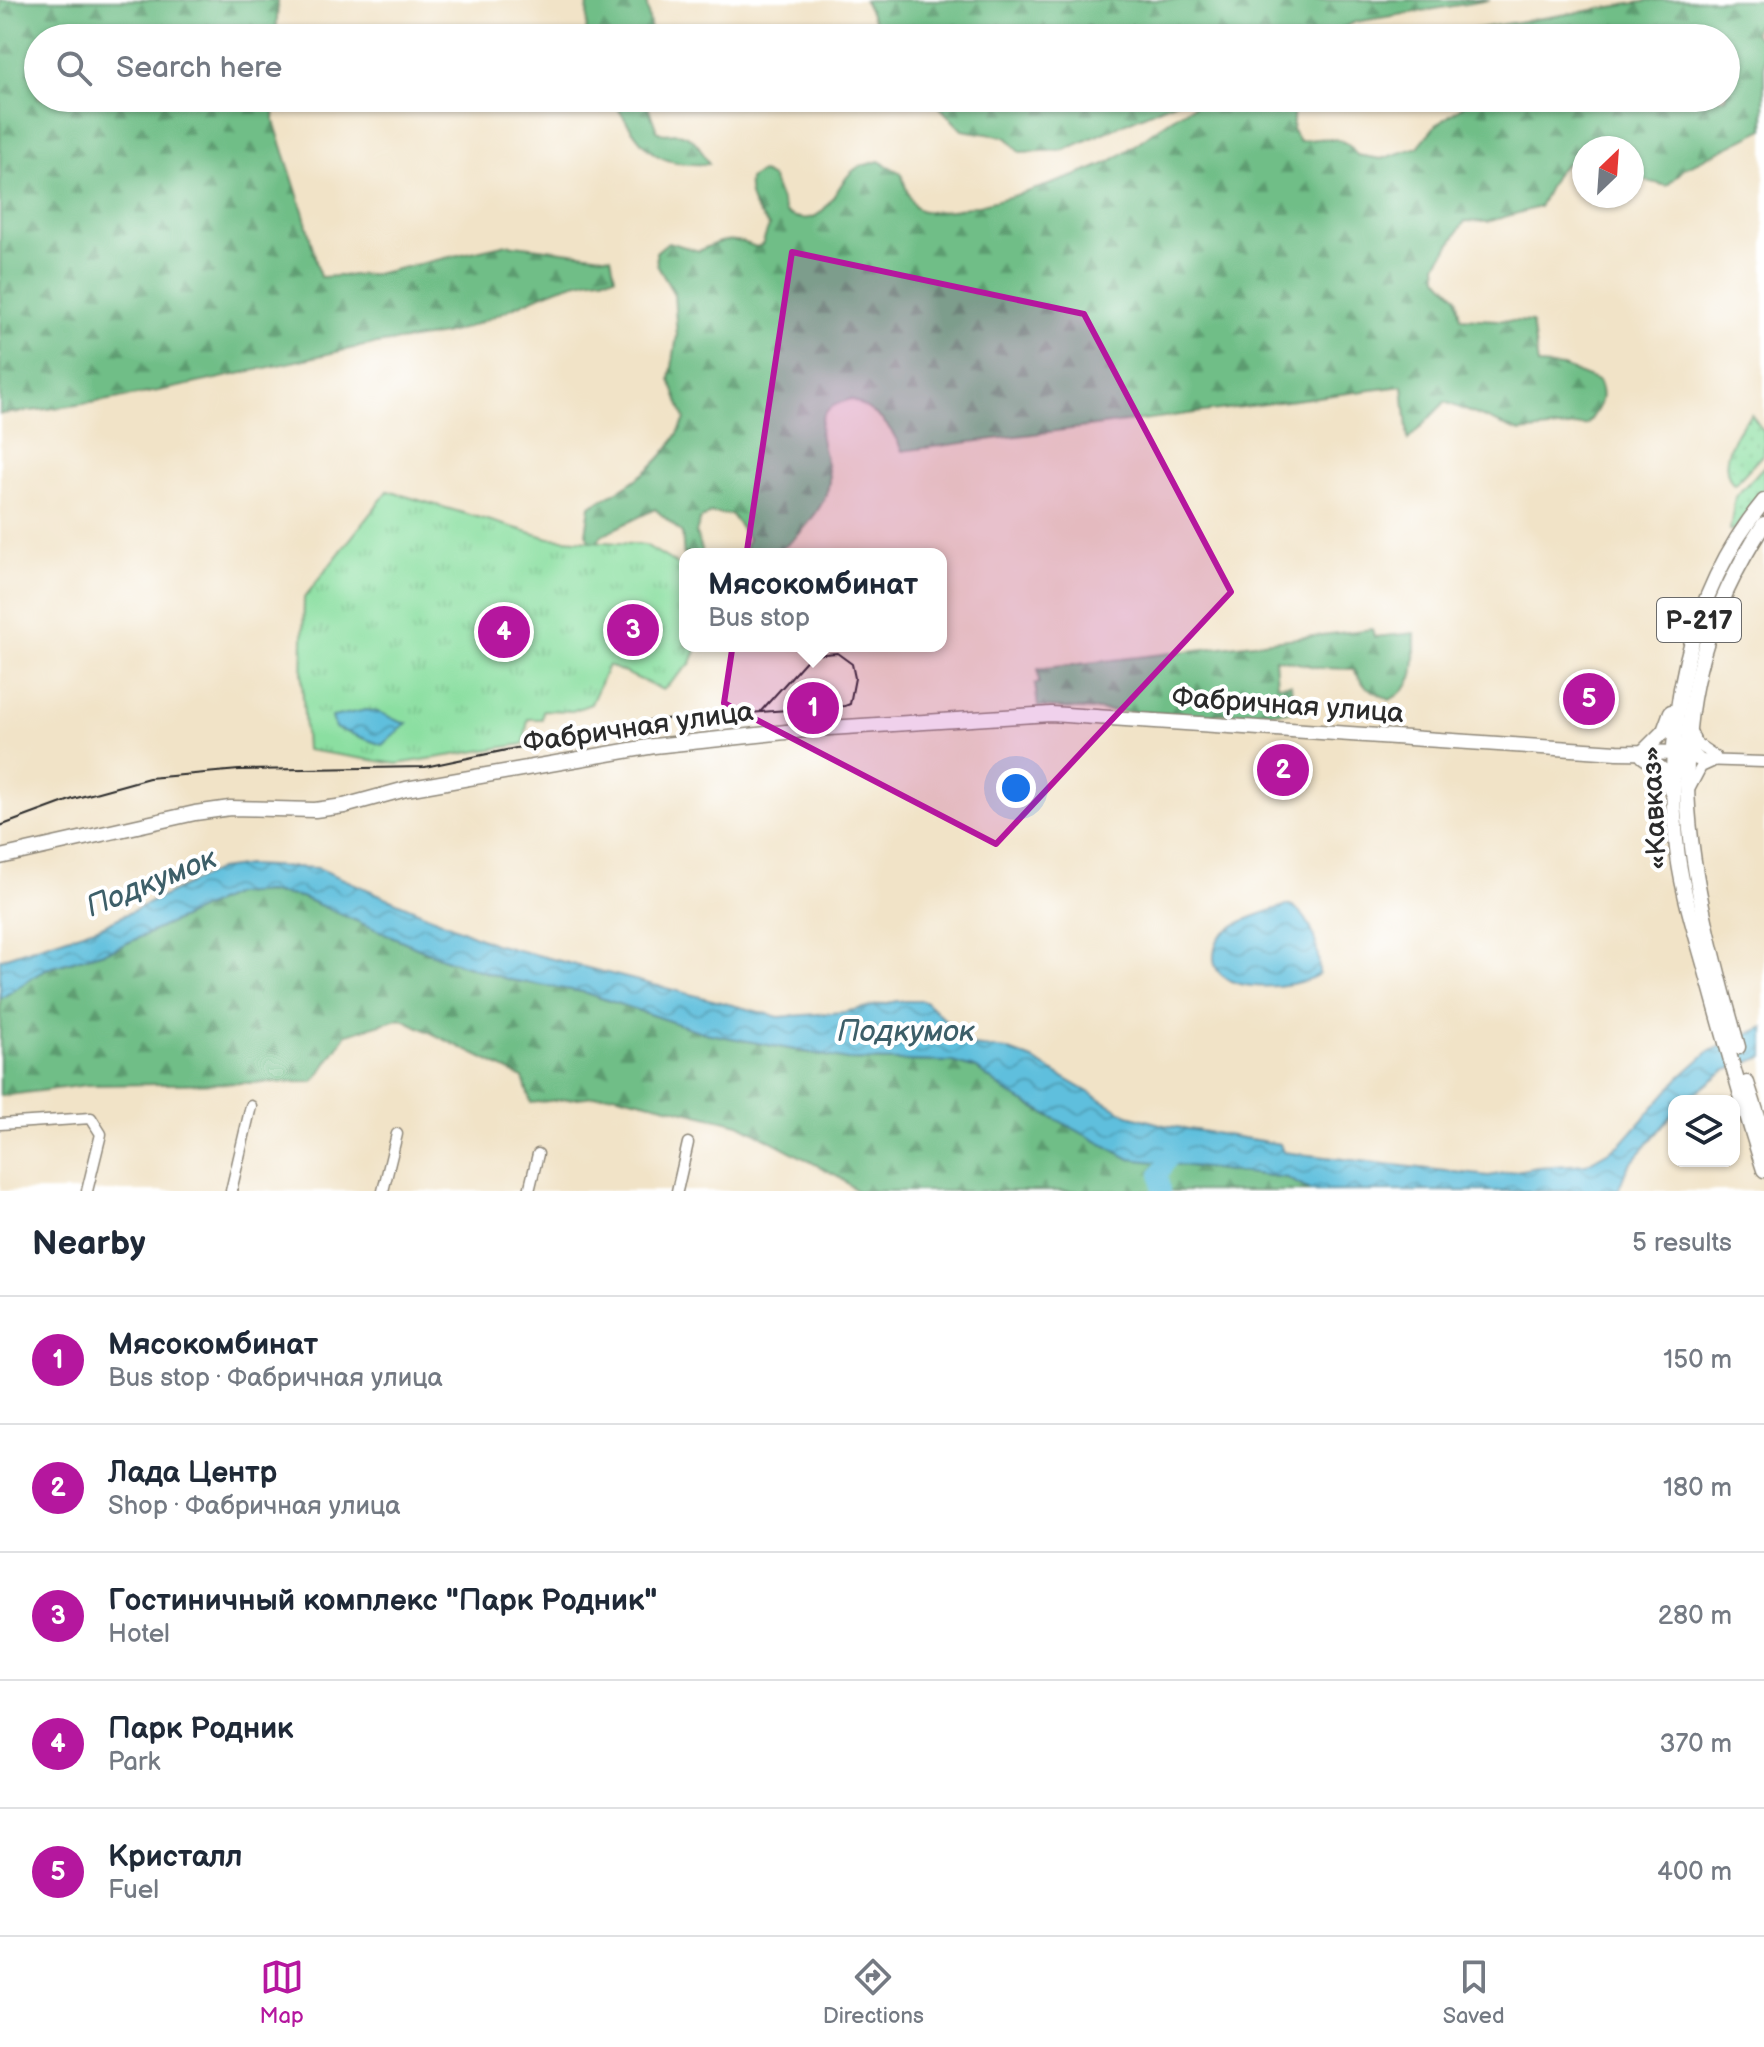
<!DOCTYPE html>
<html lang="en">
<head>
<meta charset="utf-8">
<style>
  body { margin:0; font-family:"Balsamiq Sans",sans-serif; background:#f2f2f3; color:#1f2937 }
  .controls { position:absolute; right:24px; bottom:24px; display:grid; overflow:hidden; border-radius:16px; box-shadow:0 2px 6px #0004 }
  .controls button { width:72px; height:72px; display:grid; place-items:center; padding:0; border:0; border-bottom:2px solid #e0e1e3; background:#fff; color:#1f2937; font:40px sans-serif }
  .compass { position:absolute; left:1572px; top:136px; width:72px; height:72px; border-radius:50%; background:#fff; box-shadow:0 2px 6px #0004; rotate:25deg }
  .you { position:absolute; left:1016px; top:788px; width:28px; height:28px; margin:-20px; border:6px solid #fff; border-radius:50%; background:#1a73e8; box-shadow:0 0 0 12px #1a73e833 }
  .badge { display:grid; place-items:center; width:52px; height:52px; border-radius:50%; background:#b5179e; color:#fff; font-size:26px; font-weight:700 }
  .pin { position:absolute; translate:-50% -50%; border:4px solid #fff; box-shadow:0 2px 8px #0006 }
  .popup { position:absolute; left:679px; top:548px; width:268px; height:104px; box-sizing:border-box; display:grid; place-content:center; border-radius:16px; background:#fff; filter:drop-shadow(0 2px 6px #0005); font-size:26px; white-space:nowrap; color:#747a83 }
  .popup b { font-size:30px; color:#1f2937 }
  .popup::after { content:''; position:absolute; left:50%; top:100%; margin-left:-16px; border:16px solid transparent; border-top-color:#fff }
  .list { margin:0; padding:0; list-style:none }
  h2 { display:flex; justify-content:space-between; align-items:center; height:104px; margin:0; padding:0 32px; font-size:34px }
  h2 small { font-size:26px; font-weight:400; color:#747a83 }
  .list li { display:grid; grid-template-columns:52px 1fr auto; gap:24px; align-items:center; box-sizing:border-box; height:128px; padding:0 32px; border-top:2px solid #e0e1e3 }
  .list b { display:block; font-size:30px; white-space:nowrap }
  .list p { margin:0; font-size:26px; white-space:nowrap; color:#747a83 }
  .list em { font-size:26px; font-style:normal; color:#747a83 }
  .icon { flex:none; width:44px; height:44px; fill:none; stroke:currentColor; stroke-width:2; stroke-linecap:round; stroke-linejoin:round }
  .map { position:relative; flex:none; width:1764px; height:1191px; overflow:hidden }
  .search { position:absolute; background:#fff; box-shadow:0 2px 6px #0004; left:24px; right:24px; top:24px; height:88px; display:flex; align-items:center; gap:20px; box-sizing:border-box; padding:0 28px; border-radius:44px; color:#747a83; font-size:30px }
  .sheet { height:744px; background:#fff }
  nav { display:flex; justify-content:space-around; align-items:center; box-sizing:border-box; height:112px; border-top:2px solid #e0e1e3; background:#fff; font-size:22px; color:#747a83 }
  nav a { display:grid; justify-items:center; gap:4px }
  nav .on { color:#b5179e }
  .map>svg:first-child { display:block }
  .grass { fill:url(#grass-dots); stroke:#5b8566; stroke-width:2 }
  .forest { fill:url(#forest-firs); stroke:#4e7459; stroke-width:2 }
  .park { fill:url(#park-tufts); stroke:#5b8566; stroke-width:2 }
  .water { fill:url(#water-waves); stroke:#457584; stroke-width:2 }
  .lines { fill:none; stroke-linecap:round; stroke-linejoin:round }
  .river { stroke:#5fbfdd; stroke-width:18 }
  .minor-casing { stroke:#8e8779; stroke-width:13 }
  .major-casing { stroke:#8e8779; stroke-width:17 }
  .minor { stroke:#fff; stroke-width:10 }
  .major { stroke:#fff; stroke-width:14 }
  .tram { stroke:#2b2b2b; stroke-width:2 }
  .marked { fill:#b5179e; fill-opacity:0.2; stroke:#b5179e; stroke-width:6; stroke-linejoin:round }
  .labels { text-anchor:middle; stroke-width:8; stroke-linejoin:round; paint-order:stroke }
  .shield { fill:#fff; stroke:#6b6b6b; stroke-width:2 }
  .shield-label { font-size:26px; font-weight:bold; fill:#2b2b2b }
  .street-label { font-size:28px; fill:#2b2b2b; stroke:#fff }
  .water-label { font-size:30px; font-style:italic; fill:#3d5f69; stroke:#fff }
</style>
</head>
<body>
<div class="map">
<svg width="1764" height="1191" viewBox="0 0 1764 1191">
  <defs>
    <pattern id="grass-dots" width="8" height="8" patternUnits="userSpaceOnUse" patternTransform="scale(2)"><rect width="8" height="8" fill="#8bdfa1"/><path d="M2 2h.1M6 6h.1" fill="none" stroke="#78c08b" stroke-width="1.8" stroke-linecap="round"/></pattern>
    <pattern id="forest-firs" width="22" height="20" patternUnits="userSpaceOnUse" patternTransform="scale(2)"><rect width="22" height="20" fill="#70be87"/><path d="M5 1l3.5 6h-7zM16 11l3.5 6h-7z" fill="#5c9b6f"/></pattern>
    <pattern id="park-tufts" width="24" height="20" patternUnits="userSpaceOnUse" patternTransform="scale(2)"><rect width="24" height="20" fill="#8bdfa1"/><path d="M3 7l-1-3M5 7V3M7 7l1-3M15 17l-1-3M17 17v-4M19 17l1-3" fill="none" stroke="#78c08b"/></pattern>
    <pattern id="water-waves" width="16" height="10" patternUnits="userSpaceOnUse" patternTransform="scale(2)"><rect width="16" height="10" fill="#5fbfdd"/><path d="M0 5q4-4 8 0t8 0" fill="none" stroke="#4f9bb3"/></pattern>
  </defs>
  <rect width="100%" height="100%" fill="#fff"/>
  <filter id="ink" filterUnits="userSpaceOnUse"><feTurbulence type="fractalNoise" baseFrequency=".0125" numOctaves="2"/><feDisplacementMap in="SourceGraphic" scale="16" xChannelSelector="R" yChannelSelector="G"/><feConvolveMatrix kernelMatrix="1 2 1 2 8 2 1 2 1" color-interpolation-filters="sRGB"/></filter>
  <filter id="wash" filterUnits="userSpaceOnUse"><feTurbulence type="fractalNoise" baseFrequency=".006" numOctaves="4" result="noise"/><feDisplacementMap in="SourceGraphic" scale="32" xChannelSelector="R" yChannelSelector="G"/><feGaussianBlur stdDeviation="1.8" result="paint"/><feColorMatrix in="noise" values="0 0 0 0 0 0 0 0 0 0 0 0 0 0 0 0 0 1.4 0 .05"/><feComposite in="paint" operator="in"/></filter>
  <g filter="url(#wash)">
    <rect width="100%" height="100%" fill="#f1e3c7"/>
    <!-- grass -->
    <g class="grass">
      <path d="M1751,414L1764,432V453L1734,485C1715,463 1736,430 1751,414Z"/>
      <path d="M1764,466V489L1733,531L1730,530L1735,497Z"/>
    </g>
    <!-- forest -->
    <g class="forest">
      <path d="M0,0H278L276,38H38V98H275L274,121L304,214L320,277L375,274L507,244L611,257L615,277C551,278 503,321 443,334C415,340 386,341 359,347C240,373 122,404 0,414Z"/>
      <path d="M588,0H646L652,38H586Z"/>
      <path d="M864,0H1490L1355,22L1320,38H875L874,20Z"/>
      <path d="M1655,0H1764V11L1753,33L1764,43V129L1685,168L1667,186L1632,177V148H1584V164H1565L1556,173L1539,207L1487,222L1465,221L1437,264L1438,277L1457,296L1461,318L1532,322L1538,365L1563,367L1598,381C1607,400 1598,409 1587,425L1520,432L1445,402L1408,440L1403,386L902,451C891,424 876,412 851,399C841,403 830,405 824,414C813,433 830,461 829,481C827,506 795,544 773,553C766,555 756,554 748,554L745,546L748,539L732,515L711,513L700,520L696,533L703,554H685V571L682,533L655,509L602,535L594,547L586,534L590,506C631,485 666,464 685,419L670,380L677,336L674,294L657,265L656,252L668,242L699,251C722,239 732,237 756,247L762,245L769,226C756,210 747,200 749,179L761,172L772,178L786,213C827,235 832,186 854,170C860,165 872,164 879,161L901,173C905,183 908,199 915,207C932,227 1085,175 1109,162C1144,142 1175,109 1214,98C1238,92 1270,98 1295,98L1292,129L1299,141C1323,139 1343,132 1357,155L1381,159L1418,147L1435,126L1474,98H1726V38H1434L1443,34Z"/>
      <path d="M611,98H645L657,131C665,136 667,133 676,133C695,134 701,150 709,164C648,168 642,143 611,98Z"/>
      <path d="M931,98H1183L1064,150L1020,152L1006,137L962,130Z"/>
      <path d="M1372,629L1374,637L1415,633C1414,665 1421,682 1390,700L1365,686L1353,669L1320,668L1275,658L1277,685L1291,684L1294,711L1194,715L1038,707L1035,684L1039,683L1038,669Z"/>
      <path d="M267,892L301,897L442,958L510,980L583,992L705,1033L848,1060L952,1062L977,1069L1011,1095L1049,1116L1166,1163L1287,1178L1311,1191H857L838,1176L739,1124L614,1094L531,1103L523,1078L401,1018L347,1034L314,1082L86,1085L0,1096V999L46,969L114,949L234,894Z"/>
    </g>
    <!-- park -->
    <path class="park" d="M388,491L549,538L645,545L685,569V646H698L691,663L663,690L608,665L591,704L572,711L543,710L542,719H528L524,744L397,764L306,750L302,681L304,598Z"/>
    <!-- water -->
    <g class="water">
      <path d="M366,710C387,711 394,723 407,723L382,745L335,728L332,717Z"/>
      <path d="M248,865L318,868L494,944L779,1017L844,1012L897,1001H925L973,1046L1007,1050L1033,1060L1128,1115L1164,1125L1280,1144L1283,1152L1489,1176L1537,1167L1586,1164L1621,1144L1679,1078L1708,1052L1764,1027V1057L1724,1071L1686,1101H1674V1113L1627,1168L1618,1191H1311L1287,1178L1130,1159L1011,1095L977,1069L952,1062L848,1060L705,1033L583,992L510,980L442,958L301,897L267,892L234,894L114,949L46,969L0,999V959L104,925L219,869Z"/>
      <path d="M1287,905C1313,912 1319,951 1319,974C1296,990 1212,997 1214,956C1214,951 1216,942 1219,938C1234,920 1266,913 1287,905Z"/>
    </g>
    <g class="lines">
      <!-- river -->
      <path class="river" d="M1161,1191L1159,1174L1178,1144"/>
    </g>
  </g>
  <g filter="url(#ink)">
    <g class="lines">
      <defs>
        <g id="minor">
          <path d="M1692,733L1696,743L1715,756"/>
          <path d="M1688,747L1701,760"/>
          <path d="M1697,760L1764,762"/>
          <path d="M1690,788L1701,767L1712,762"/>
          <path d="M0,1124L91,1118L101,1134L87,1191"/>
          <path d="M231,1191L251,1106"/>
          <path d="M383,1191L397,1134"/>
          <path d="M529,1191L538,1154"/>
          <path d="M677,1191L688,1143"/>
        </g>
        <g id="major">
          <path d="M1764,501C1687,595 1664,722 1676,840C1680,885 1694,928 1706,971C1724,1037 1743,1104 1764,1170"/>
          <path d="M1644,751L1664,731L1671,712"/>
          <path d="M1643,756L1661,769L1672,792"/>
          <path d="M0,857L195,813L230,808L315,810L344,806L406,789L654,746L814,729L1051,714L1617,752L1688,753"/>
          <path d="M1738,1047C1684,856 1647,703 1764,524"/>
          <path d="M1747,1083L1764,1136"/>
        </g>
      </defs>
      <!-- minor casing -->
      <use href="#minor" class="minor-casing"/>
      <!-- major casing -->
      <use href="#major" class="major-casing"/>
      <!-- minor -->
      <use href="#minor" class="minor"/>
      <!-- major -->
      <use href="#major" class="major"/>
      <!-- tram -->
      <path class="tram" d="M0,826L73,799L149,778L239,770L425,767L650,720L845,706L850,704L855,678L852,664L837,653L811,655L761,711"/>
    </g>
  </g>
  <!-- marked area -->
  <path class="marked" d="M792,252L1084,314L1231,592L996,844L724,703Z"/>
  <g class="labels">
    <!-- shield labels -->
    <rect class="shield" x="1657" y="598" width="84" height="44" rx="6"/>
    <g class="shield-label">
      <text x="1699" y="629">Р-217</text>
    </g>
    <!-- street labels -->
    <g class="street-label">
      <text transform="translate(1288 704) rotate(4)" y="10">Фабричная улица</text>
      <text transform="translate(638 726) rotate(-8)" y="10">Фабричная улица</text>
      <text transform="translate(1653 808) rotate(-93)" y="10">«Кавказ»</text>
    </g>
    <!-- water labels -->
    <g class="water-label">
      <text transform="translate(151 882) rotate(-22)" y="10">Подкумок</text>
      <text x="906" y="1041">Подкумок</text>
    </g>
  </g>
</svg>
<div class="controls">
<button><svg class="icon" aria-label="layers" viewBox="0 0 24 24"><path d="M12 4l9 5-9 5-9-5zM3 14l9 5 9-5"/></svg></button>
</div>
<svg class="compass" viewBox="-18 -18 36 36"><path d="M0-13l5 13h-10z" fill="#e53935"/><path d="M0 13l5-13h-10z" fill="#747a83"/></svg>
<div class="you"></div>
<div class="pin badge" style="left:813px;top:708px">1</div>
<div class="popup"><b>Мясокомбинат</b>Bus stop</div>
<div class="pin badge" style="left:1283px;top:770px">2</div>
<div class="pin badge" style="left:633px;top:630px">3</div>
<div class="pin badge" style="left:504px;top:632px">4</div>
<div class="pin badge" style="left:1589px;top:699px">5</div>
<div class="search"><svg class="icon" aria-label="search" viewBox="0 0 24 24"><circle cx="10" cy="10" r="6"/><path d="M15 15l6 6"/></svg>Search here</div>
</div>
<section class="sheet">
<h2>Nearby<small>5 results</small></h2>
<ul class="list">
<li><span class="badge">1</span><div><b>Мясокомбинат</b><p>Bus stop · Фабричная улица</p></div><em>150 m</em></li>
<li><span class="badge">2</span><div><b>Лада Центр</b><p>Shop · Фабричная улица</p></div><em>180 m</em></li>
<li><span class="badge">3</span><div><b>Гостиничный комплекс &quot;Парк Родник&quot;</b><p>Hotel</p></div><em>280 m</em></li>
<li><span class="badge">4</span><div><b>Парк Родник</b><p>Park</p></div><em>370 m</em></li>
<li><span class="badge">5</span><div><b>Кристалл</b><p>Fuel</p></div><em>400 m</em></li>
</ul>
</section>
<nav>
<a class="on"><svg class="icon" aria-label="map" viewBox="0 0 24 24"><path d="M3 6l6-2 6 2 6-2v14l-6 2-6-2-6 2zM9 4v14M15 6v14"/></svg>Map</a>
<a><svg class="icon" aria-label="directions" viewBox="0 0 24 24"><path d="M12 3l9 9-9 9-9-9zM9 14v-3h6M13 9l2 2-2 2"/></svg>Directions</a>
<a><svg class="icon" aria-label="saved" viewBox="0 0 24 24"><path d="M7 4h10v16l-5-4-5 4z"/></svg>Saved</a>
</nav>
</body>
</html>
